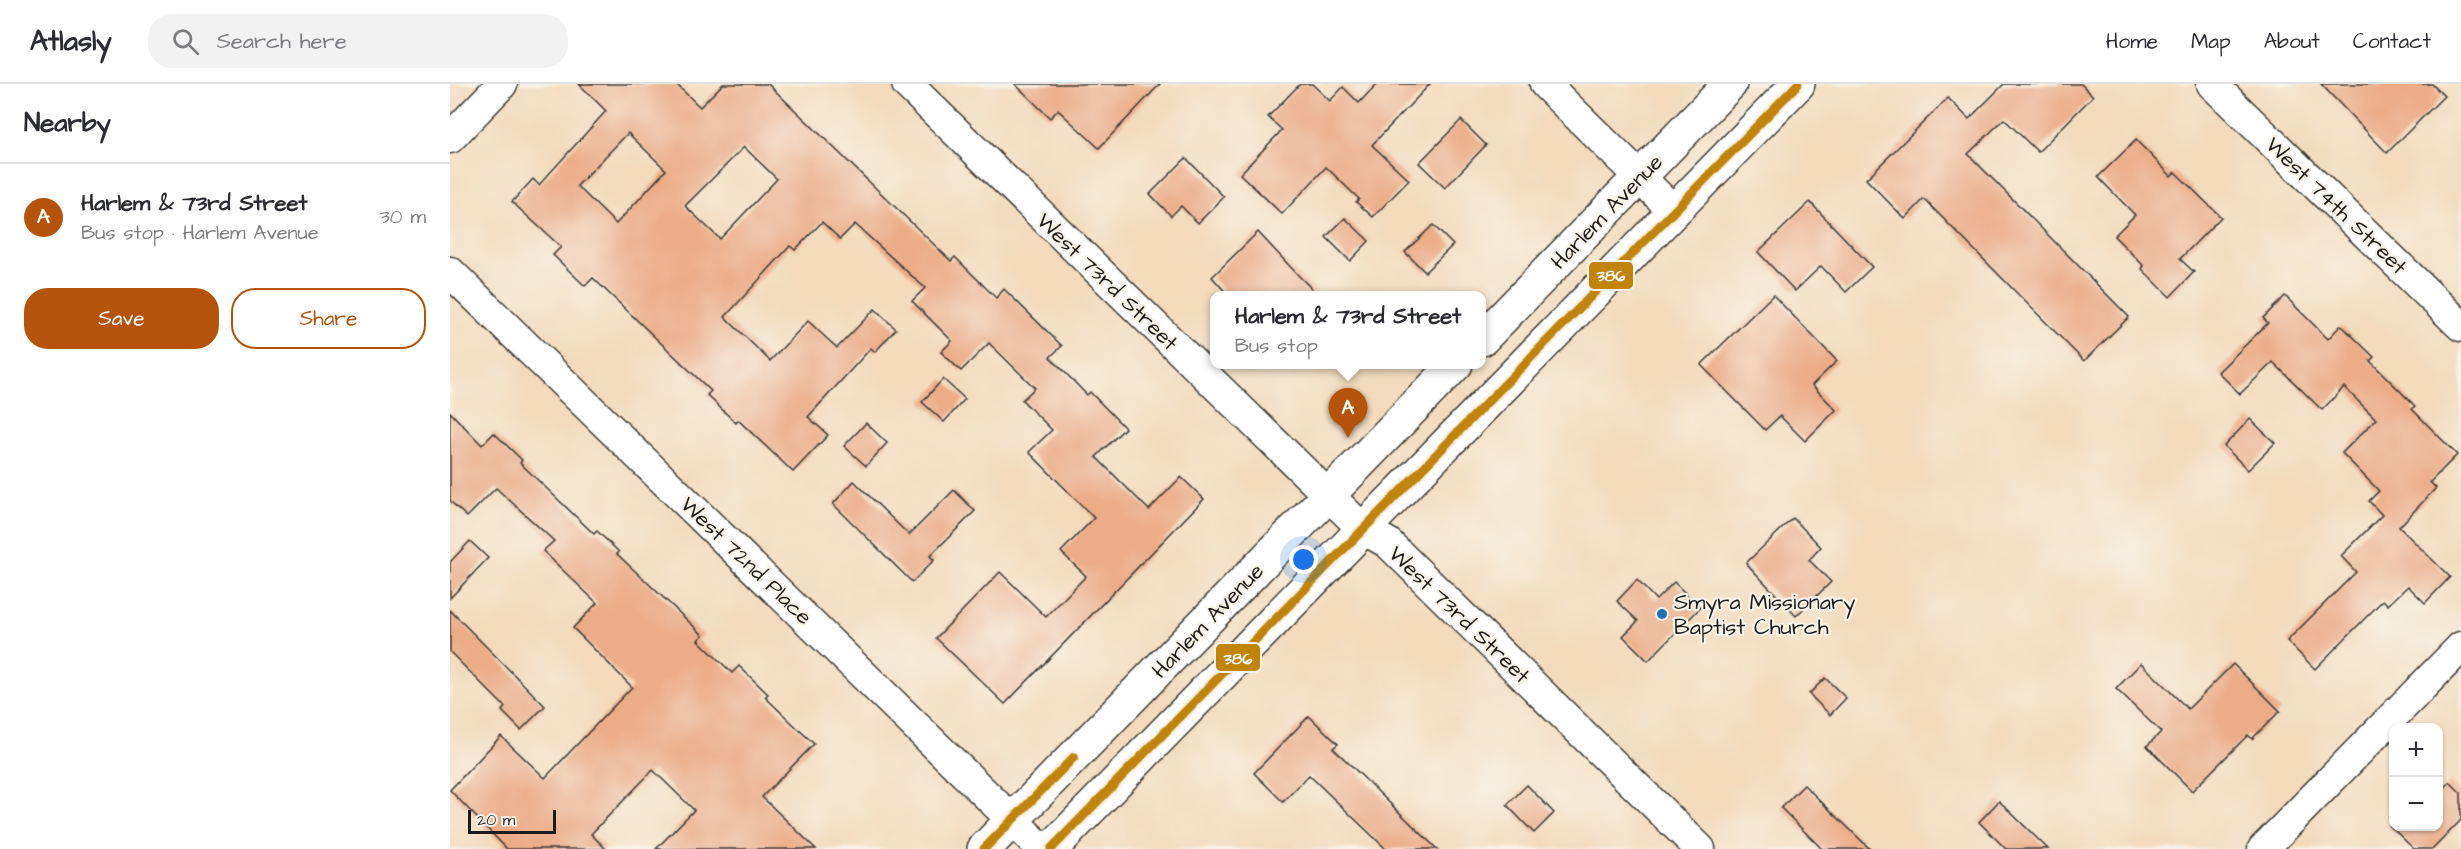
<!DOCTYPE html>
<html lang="en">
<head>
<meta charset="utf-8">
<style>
  body { margin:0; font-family:"Architects Daughter",sans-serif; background:#f2f2f3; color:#2b2b33 }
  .controls { position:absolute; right:18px; bottom:18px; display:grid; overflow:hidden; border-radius:12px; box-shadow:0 2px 4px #0004 }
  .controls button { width:54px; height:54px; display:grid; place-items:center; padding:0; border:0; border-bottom:2px solid #e1e1e2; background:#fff; color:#2b2b33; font:30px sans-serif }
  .scale { position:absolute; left:18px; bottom:15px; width:88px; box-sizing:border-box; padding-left:6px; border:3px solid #1c1c1c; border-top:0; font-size:16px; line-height:21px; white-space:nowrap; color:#1c1c1c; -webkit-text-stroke:4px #f7f3e8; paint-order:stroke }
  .you { position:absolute; left:854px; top:476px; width:21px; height:21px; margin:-15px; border:4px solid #fff; border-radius:50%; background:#1a73e8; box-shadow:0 0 0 9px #1a73e833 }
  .badge { display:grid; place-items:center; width:39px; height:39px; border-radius:50%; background:#b45309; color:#fff; font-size:20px; font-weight:700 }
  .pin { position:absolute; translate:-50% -50px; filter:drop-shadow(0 2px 3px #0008) }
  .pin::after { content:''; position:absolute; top:32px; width:21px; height:18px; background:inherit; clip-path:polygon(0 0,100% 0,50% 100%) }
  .popup { position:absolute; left:760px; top:207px; width:276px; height:78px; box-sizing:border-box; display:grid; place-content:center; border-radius:12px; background:#fff; filter:drop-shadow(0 2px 4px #0005); font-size:20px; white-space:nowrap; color:#7c7c81 }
  .popup b { font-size:22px; color:#2b2b33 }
  .popup::after { content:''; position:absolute; left:50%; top:100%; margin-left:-12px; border:12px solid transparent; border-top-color:#fff }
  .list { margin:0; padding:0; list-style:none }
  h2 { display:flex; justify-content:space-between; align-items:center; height:78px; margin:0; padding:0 24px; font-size:26px }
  h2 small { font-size:20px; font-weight:400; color:#7c7c81 }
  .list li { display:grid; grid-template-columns:39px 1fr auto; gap:18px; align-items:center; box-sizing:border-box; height:108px; padding:0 24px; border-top:2px solid #e1e1e2 }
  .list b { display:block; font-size:22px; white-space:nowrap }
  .list p { margin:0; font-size:20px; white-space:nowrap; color:#7c7c81 }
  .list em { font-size:20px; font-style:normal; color:#7c7c81 }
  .actions { display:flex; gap:12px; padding:18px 24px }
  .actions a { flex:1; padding:14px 0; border:2px solid #b45309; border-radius:24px; text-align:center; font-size:21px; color:#b45309 }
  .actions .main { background:#b45309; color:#fff }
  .icon { flex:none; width:33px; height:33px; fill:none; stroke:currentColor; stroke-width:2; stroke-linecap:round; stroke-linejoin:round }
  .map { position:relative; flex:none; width:2011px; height:765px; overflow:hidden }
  header { display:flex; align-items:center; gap:36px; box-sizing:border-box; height:84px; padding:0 30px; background:#fff; border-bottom:2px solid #e1e1e2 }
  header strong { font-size:28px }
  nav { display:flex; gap:33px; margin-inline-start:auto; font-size:21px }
  .search { width:420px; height:54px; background:#f2f2f3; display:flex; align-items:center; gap:15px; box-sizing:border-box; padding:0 21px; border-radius:24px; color:#7c7c81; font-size:22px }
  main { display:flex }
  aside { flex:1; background:#fff }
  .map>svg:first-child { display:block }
  .building { fill:#ecac87; fill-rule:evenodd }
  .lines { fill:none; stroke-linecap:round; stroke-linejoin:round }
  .minor-casing { stroke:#3c3934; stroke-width:33 }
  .primary-casing { stroke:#3c3934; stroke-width:36 }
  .minor { stroke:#fff; stroke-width:30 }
  .primary { stroke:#fff; stroke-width:33 }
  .bus-1-casing { stroke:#f7f3e8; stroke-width:14 }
  .bus-1 { stroke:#c08407; stroke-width:9 }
  .poi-dot { fill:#1f6fb2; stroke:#f7f3e8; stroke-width:2 }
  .labels { text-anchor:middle; stroke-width:4.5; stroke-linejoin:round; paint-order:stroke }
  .street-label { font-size:22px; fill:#1c1c1c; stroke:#f7f3e8 }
  .poi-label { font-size:22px; fill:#1c1c1c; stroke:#f7f3e8; text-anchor:start }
  .line-badge { stroke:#f7f3e8; stroke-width:2 }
  .badge-label { font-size:16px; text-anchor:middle; font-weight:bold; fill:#fff }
</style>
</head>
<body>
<header>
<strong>Atlasly</strong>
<div class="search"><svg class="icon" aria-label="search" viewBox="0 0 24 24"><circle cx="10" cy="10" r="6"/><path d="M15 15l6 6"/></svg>Search here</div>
<nav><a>Home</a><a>Map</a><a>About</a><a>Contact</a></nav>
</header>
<main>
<aside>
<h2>Nearby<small></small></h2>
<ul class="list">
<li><span class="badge">A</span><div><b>Harlem &amp; 73rd Street</b><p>Bus stop · Harlem Avenue</p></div><em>30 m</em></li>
</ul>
<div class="actions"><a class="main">Save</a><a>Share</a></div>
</aside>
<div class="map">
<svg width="2011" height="765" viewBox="0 0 2011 765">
  <rect width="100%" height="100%" fill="#f7f3e8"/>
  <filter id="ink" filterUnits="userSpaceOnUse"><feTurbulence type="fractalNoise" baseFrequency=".0167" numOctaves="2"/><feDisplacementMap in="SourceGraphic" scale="12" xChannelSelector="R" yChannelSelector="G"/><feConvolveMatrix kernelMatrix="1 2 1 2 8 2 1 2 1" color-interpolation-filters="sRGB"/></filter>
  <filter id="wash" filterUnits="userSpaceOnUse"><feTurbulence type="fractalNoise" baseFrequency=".008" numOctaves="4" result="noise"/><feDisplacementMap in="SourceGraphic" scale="24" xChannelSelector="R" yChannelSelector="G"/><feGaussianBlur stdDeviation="1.35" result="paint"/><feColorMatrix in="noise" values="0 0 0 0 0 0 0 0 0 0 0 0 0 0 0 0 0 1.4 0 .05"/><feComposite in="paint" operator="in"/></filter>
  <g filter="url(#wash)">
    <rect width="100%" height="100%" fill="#f3dbbc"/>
    <g id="blocks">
      <!-- building -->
      <g class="building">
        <path d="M129,0H226L250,23L273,0H318L501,177L505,173L546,214L554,205L612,262L600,273L637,311L640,308L675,344L646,373L699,426L731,393L754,415L555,620L486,554L550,488L596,533L636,492L611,468L644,434L579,368L602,346L572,316L585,304L539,259L511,287L491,268L502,257L462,217L475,204L405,140L390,155L372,138L345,166L340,162L275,233L320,277L358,237L387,264L425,225L446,245L425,268L421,264L358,333L378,351L343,388L288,336L286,339L257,311L261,307L143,194L135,202L103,171L111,163L62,118L83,95L89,101L156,27ZM178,49L216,86L166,140L127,102ZM294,63L327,95L270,155L235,122Z"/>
        <path d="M565,0H710L649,64L608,26L600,34Z"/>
        <path d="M850,0H862L880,17L893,3L909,19L927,0H980L922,61L959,96L923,133L906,118L909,115L876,83L832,130L790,90L832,46L818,33Z"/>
        <path d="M1554,0H1631L1643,12L1588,68L1554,35L1518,70L1679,233L1634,277L1474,115L1455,135L1416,95L1498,14L1519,35Z"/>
        <path d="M1871,0H1982L1994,12L1937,69Z"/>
        <path d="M1011,36L1036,61L995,104L969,79Z"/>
        <path d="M1686,56L1721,92L1725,88L1771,133L1730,175L1744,188L1720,213L1692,185L1694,182L1664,152L1685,131L1648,93Z"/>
        <path d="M736,74L774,113L748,139L731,122L721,132L700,110Z"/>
        <path d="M1360,118L1422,183L1396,208L1371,182L1345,207L1308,168Z"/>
        <path d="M895,134L919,157L900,177L876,153Z"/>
        <path d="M983,141L1003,161L975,188L955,168Z"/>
        <path d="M808,148L848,191L869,212H779L762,193Z"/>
        <path d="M1323,211L1387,277L1362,301L1386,326L1355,357L1330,332L1315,346L1251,281Z"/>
        <path d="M1835,212L1878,255L1891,241L1924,273L1920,277L1965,322L1962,325L2007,371L1980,398L1986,404L1949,443L2000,493L1975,519L1958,502L1938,521L1933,516L1865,585L1837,557L1906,488L1891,472L1932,431L1919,417L1929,407L1892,369L1926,335L1894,303L1872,326L1823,278L1790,310L1768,288L1818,239L1813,234Z"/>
        <path d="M493,295L515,315L494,338L472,318Z"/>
        <path d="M0,328L32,361L44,349L72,376L70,379L144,450L147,447L169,468L167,470L253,551L248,556L282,589L289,582L318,610L315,613L364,660L312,713L366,765H206L244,726L203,686L141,750L156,765H57L0,706L51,652L95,694L182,603L123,544L147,519L93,467L104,457L46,404L17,433L0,417Z"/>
        <path d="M1800,335L1825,359L1798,386L1774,362Z"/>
        <path d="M416,339L437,359L416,382L394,362Z"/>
        <path d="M404,397L459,451L504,406L525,427L480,472L484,476L462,498L383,420Z"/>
        <path d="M1343,434L1371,463L1359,476L1381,498L1346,532L1296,479Z"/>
        <path d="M20,457L38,474L0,514V478Z"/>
        <path d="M1187,496L1206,516L1224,498L1250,524L1198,577L1173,552L1188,537L1167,517Z"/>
        <path d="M0,526L95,622L71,646L52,627L55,623L0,568Z"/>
        <path d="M1691,579L1738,625L1783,580L1830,627L1802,655L1798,651L1742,707L1697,662L1711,648L1666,605Z"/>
        <path d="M1375,594L1396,614L1380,631L1359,610Z"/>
        <path d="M859,632L888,660L883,664L987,765H936L859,691L833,718L804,689Z"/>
        <path d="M2000,698L2011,709V736L1983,765H1964L1940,742H1989V710Z"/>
        <path d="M1077,701L1104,729L1084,749L1057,721Z"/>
        <path d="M1354,701L1420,765H1372L1331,724Z"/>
        <path d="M1549,717L1598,765H1556L1529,738Z"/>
      </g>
    </g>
  </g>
  <g filter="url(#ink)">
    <use href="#blocks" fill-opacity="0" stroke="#3c3934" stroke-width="1.5"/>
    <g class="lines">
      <defs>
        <g id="minor">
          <path d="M457,0L913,445L938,459L1250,765"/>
          <path d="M1095,0L1224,127"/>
          <path d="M1762,0L2011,242"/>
          <path d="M0,54L52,0"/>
          <path d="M0,188L592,765"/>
          <path d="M1813,765L2011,563"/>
        </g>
        <g id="primary">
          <path d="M1032,255L1280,0"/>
          <path d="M534,765L1006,280"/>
          <path d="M601,765L1348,0"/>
        </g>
      </defs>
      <!-- minor casing -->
      <use href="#minor" class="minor-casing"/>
      <!-- primary casing -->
      <use href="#primary" class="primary-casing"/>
      <!-- minor -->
      <use href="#minor" class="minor"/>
      <!-- primary -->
      <use href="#primary" class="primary"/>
      <defs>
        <g id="bus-1">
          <path d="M534,765L624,673"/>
          <path d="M601,765L1348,0"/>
        </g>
      </defs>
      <!-- bus-1 casing -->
      <use href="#bus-1" class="bus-1-casing"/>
      <!-- bus-1 -->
      <use href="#bus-1" class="bus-1"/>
    </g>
  </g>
  <!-- markers -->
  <circle class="poi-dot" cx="1212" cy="530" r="6"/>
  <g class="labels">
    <!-- street labels -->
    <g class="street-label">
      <text transform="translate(1887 121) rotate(44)" y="8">West 74th Street</text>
      <text transform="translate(1156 127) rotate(-46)" y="8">Harlem Avenue</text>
      <text transform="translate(658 197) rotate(44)" y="8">West 73rd Street</text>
      <text transform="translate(297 476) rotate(44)" y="8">West 72nd Place</text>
      <text transform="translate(1010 530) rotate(44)" y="8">West 73rd Street</text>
      <text transform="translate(757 536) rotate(-46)" y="8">Harlem Avenue</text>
    </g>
    <!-- poi labels -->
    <g class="poi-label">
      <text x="1224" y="525">Smyra Missionary<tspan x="1224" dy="25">Baptist Church</tspan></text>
    </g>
  </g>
  <g class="line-badge">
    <rect x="1138" y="177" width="46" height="29" rx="6" fill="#c08407"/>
    <rect x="765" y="559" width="46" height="29" rx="6" fill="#c08407"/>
  </g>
  <g class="badge-label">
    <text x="1161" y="197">386</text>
    <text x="788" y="580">386</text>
  </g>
</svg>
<div class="controls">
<button>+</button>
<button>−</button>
</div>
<div class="scale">20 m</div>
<div class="you"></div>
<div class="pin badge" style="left:898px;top:354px">A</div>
<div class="popup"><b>Harlem &amp; 73rd Street</b>Bus stop</div>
</div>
</main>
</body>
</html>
